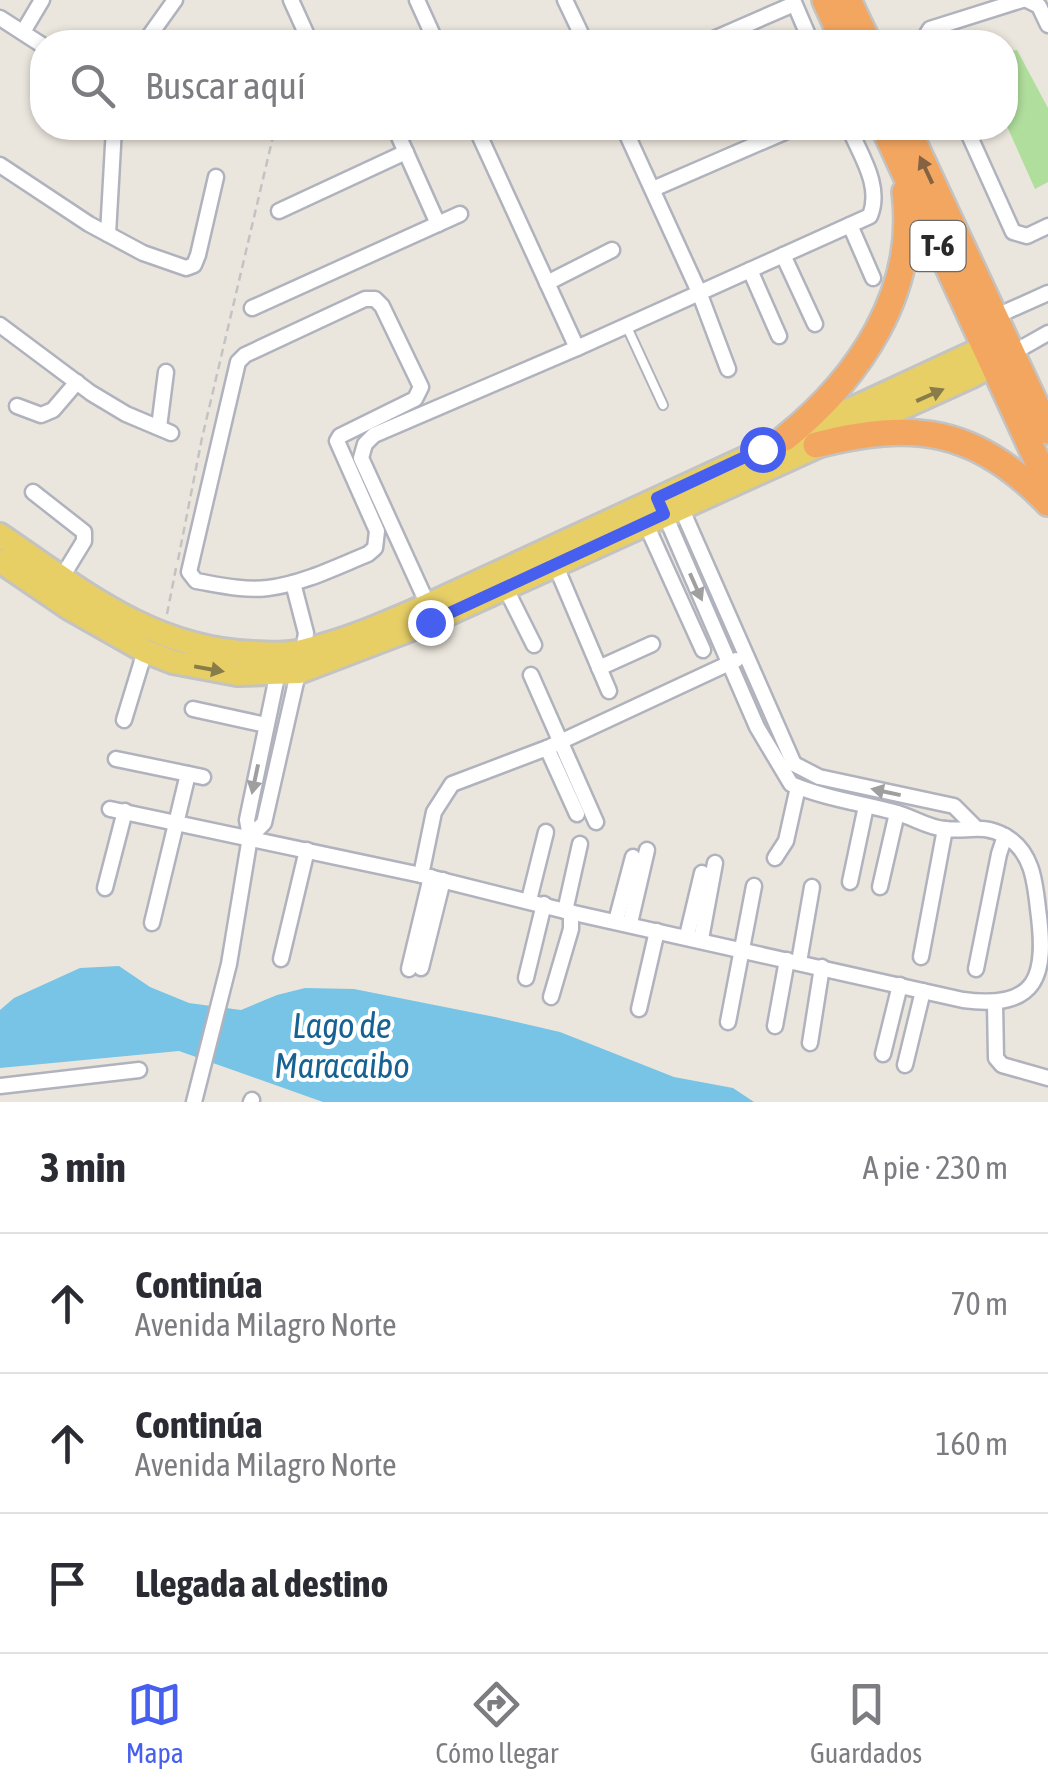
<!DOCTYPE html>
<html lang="es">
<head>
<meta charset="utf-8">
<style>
  body { margin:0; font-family:"Asap Condensed",sans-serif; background:#f2f2f3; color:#2b2b33 }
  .stop { position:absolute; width:30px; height:30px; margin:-22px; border:8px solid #475fee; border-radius:50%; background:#fff }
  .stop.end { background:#475fee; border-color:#fff; box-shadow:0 2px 10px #0008 }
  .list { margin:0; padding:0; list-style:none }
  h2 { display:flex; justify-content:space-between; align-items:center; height:130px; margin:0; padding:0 40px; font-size:42px }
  h2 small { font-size:32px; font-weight:400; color:#7c7c81 }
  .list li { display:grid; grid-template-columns:65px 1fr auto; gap:30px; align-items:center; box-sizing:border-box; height:140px; padding:0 40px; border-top:2px solid #e1e1e2 }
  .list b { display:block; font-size:38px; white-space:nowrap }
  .list p { margin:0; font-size:32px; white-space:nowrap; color:#7c7c81 }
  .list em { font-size:32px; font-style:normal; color:#7c7c81 }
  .icon { flex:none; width:55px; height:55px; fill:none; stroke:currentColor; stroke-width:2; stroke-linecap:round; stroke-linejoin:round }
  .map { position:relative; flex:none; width:1048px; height:1102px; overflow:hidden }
  .search { position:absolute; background:#fff; box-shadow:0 2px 8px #0004; left:30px; right:30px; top:30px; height:110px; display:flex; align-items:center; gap:25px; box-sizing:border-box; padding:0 35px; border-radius:40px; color:#7c7c81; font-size:38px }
  .sheet { height:550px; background:#fff }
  nav { display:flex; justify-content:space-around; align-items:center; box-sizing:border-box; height:140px; border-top:2px solid #e1e1e2; background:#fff; font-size:28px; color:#7c7c81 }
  nav a { display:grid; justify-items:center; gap:5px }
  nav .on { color:#475fee }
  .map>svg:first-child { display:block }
  .green { fill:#b0de9d }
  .water { fill:#77c4e6 }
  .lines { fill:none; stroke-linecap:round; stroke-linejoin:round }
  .lane-casing { stroke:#b0b3bd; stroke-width:12 }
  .street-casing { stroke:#b0b3bd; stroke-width:19 }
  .primary-casing { stroke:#c3c3c3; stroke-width:28 }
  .highway-casing { stroke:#c3c3c3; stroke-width:30 }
  .path { stroke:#c3c3c3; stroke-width:2.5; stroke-dasharray:8 5; stroke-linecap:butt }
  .lane { stroke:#fff; stroke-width:8 }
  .street { stroke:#fff; stroke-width:14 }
  .primary { stroke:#e7cf66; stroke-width:22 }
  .highway { stroke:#f3a660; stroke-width:25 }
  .oneway { fill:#846242 }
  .oneway2 { fill:#887c48 }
  .oneway3 { fill:#9f9f9f }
  .route { stroke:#475fee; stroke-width:12 }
  .labels { text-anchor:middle; stroke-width:8; stroke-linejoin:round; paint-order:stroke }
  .shield { fill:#fff; stroke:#6a6a6a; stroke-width:2.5 }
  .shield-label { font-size:30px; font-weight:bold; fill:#2a2a2a }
  .water-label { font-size:35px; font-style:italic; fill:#166292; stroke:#fff }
</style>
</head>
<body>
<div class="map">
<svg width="1048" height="1102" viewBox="0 0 1048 1102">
  <rect width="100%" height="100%" fill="#ebe6dd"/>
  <!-- green -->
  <path class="green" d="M1017,50L1048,108V182L1035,189L1006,124V52Z"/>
  <!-- water -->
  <path class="water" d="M119,966L150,987L189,1003L241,1010L277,995L305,988L354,989L495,1017L560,1032L674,1077L733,1088L754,1102H323L179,1051L0,1068V1010L14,998L80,968Z"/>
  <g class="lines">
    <defs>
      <path id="lane" d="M626,325L663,405"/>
      <g id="street">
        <path d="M291,0L310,42"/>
        <path d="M417,0L436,42"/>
        <path d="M565,0L585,42"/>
        <path d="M793,0L811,42"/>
        <path d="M1027,0L1039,6L1048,25"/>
        <path d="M0,18L42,45"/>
        <path d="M23,32L42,0"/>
        <path d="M145,42L175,0"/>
        <path d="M707,42L794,4"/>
        <path d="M929,42L927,34L930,29L1022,0"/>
        <path d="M395,128L438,224"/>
        <path d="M476,128L577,348L870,216C882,186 861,156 849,128"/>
        <path d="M624,128L699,292L728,369"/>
        <path d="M966,128L1013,232L1027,236L1048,226"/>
        <path d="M0,165L89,224L143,253L186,268L194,265L198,255L216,177"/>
        <path d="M653,189L794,128"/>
        <path d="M279,211L406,152"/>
        <path d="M850,225L873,278"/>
        <path d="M108,234L114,128"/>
        <path d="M783,255L815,324"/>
        <path d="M750,270L779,336"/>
        <path d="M547,283L612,250"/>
        <path d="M365,299H375L382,306L421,387L415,399L340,436L337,441L377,531L375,548L368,554C336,567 302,584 268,588C244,591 219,585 196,581L189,572L238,362L245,355Z"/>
        <path d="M252,308L460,214"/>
        <path d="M990,319L1048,293"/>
        <path d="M0,325L91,393L126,414L171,433"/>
        <path d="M1011,354L1048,333"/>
        <path d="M17,406L41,415L53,410L77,382"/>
        <path d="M159,427L166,372"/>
        <path d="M33,492L84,532V541L62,577"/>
        <path d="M679,503L794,764L819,777L954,806L974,826"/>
        <path d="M645,522L703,650"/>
        <path d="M555,564L609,691"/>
        <path d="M505,587L534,645"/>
        <path d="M428,605L361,458L365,444L374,435L577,348"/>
        <path d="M599,668L652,644"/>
        <path d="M531,675L596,822"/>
        <path d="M193,709L266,725"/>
        <path d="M124,720L145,651"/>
        <path d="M547,748L577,814"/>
        <path d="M116,759L203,777"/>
        <path d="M110,809L421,875L565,911L963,1000C1039,1010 1047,975 1038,909C1035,881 1032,851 1005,836C982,823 967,832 945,829C928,828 911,816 894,812C860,803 824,798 791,784L757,727L662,508"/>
        <path d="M250,837L264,823L303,651L306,633L293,583"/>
        <path d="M775,858L786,841L798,787"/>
        <path d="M421,875L434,812L452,784L547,748L736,660"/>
        <path d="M850,882L866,806"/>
        <path d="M880,887L897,813"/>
        <path d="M105,888L125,811"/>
        <path d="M529,900L546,832"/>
        <path d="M565,911L580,844"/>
        <path d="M616,921L633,857"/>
        <path d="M152,923L188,774"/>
        <path d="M630,923L647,850"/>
        <path d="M687,936L702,873"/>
        <path d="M701,939L715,863"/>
        <path d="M921,957L945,829"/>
        <path d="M281,959L307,850"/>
        <path d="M799,962L812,887"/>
        <path d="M421,968L443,880"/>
        <path d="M409,969L431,877"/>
        <path d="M976,969L999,854L1005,836"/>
        <path d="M526,978L544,904"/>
        <path d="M551,997L571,929V912"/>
        <path d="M995,1004L996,1058L1002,1065L1048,1078"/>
        <path d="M639,1009L657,931"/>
        <path d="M728,1022L754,886"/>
        <path d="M775,1026L787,960"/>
        <path d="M810,1043L822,967"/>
        <path d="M883,1054L900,985"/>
        <path d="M905,1065L923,991"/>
        <path d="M0,1086L139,1070"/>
        <path d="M194,1102L229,964L250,837L247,820L279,667"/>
        <path d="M251,1102L252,1100"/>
      </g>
      <g id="primary">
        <path d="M0,535C81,590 151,649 253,653C270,654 289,655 306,650C349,640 388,622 428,605L1001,340"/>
        <path d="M0,561L69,608L145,651L173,662L237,674L299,672L430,622L972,376L1008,356"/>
      </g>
      <g id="highway">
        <path d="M825,0L844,42"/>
        <path d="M848,0L868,42"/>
        <path d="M884,128L1048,484"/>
        <path d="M907,128L1048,431"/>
        <path d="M785,438C859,378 918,292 905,192"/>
        <path d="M816,445C913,420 976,428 1048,503"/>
      </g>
    </defs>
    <!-- lane casing -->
    <use href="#lane" class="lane-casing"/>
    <!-- street casing -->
    <use href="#street" class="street-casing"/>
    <!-- primary casing -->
    <use href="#primary" class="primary-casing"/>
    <!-- highway casing -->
    <use href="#highway" class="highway-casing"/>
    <!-- path -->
    <g class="path">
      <path d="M178,560L202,438L275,128"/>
      <path d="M167,614L176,568"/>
    </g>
    <!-- lane -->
    <use href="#lane" class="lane"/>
    <!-- street -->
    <use href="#street" class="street"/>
    <!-- primary -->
    <use href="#primary" class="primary"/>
    <!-- highway -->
    <use href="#highway" class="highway"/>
  </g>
  <!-- one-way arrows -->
  <defs><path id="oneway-solid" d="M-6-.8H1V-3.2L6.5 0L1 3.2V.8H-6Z" transform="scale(2.5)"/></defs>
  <use class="oneway" href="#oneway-solid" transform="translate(926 170) rotate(-115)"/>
  <g class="oneway2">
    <use href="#oneway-solid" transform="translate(930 395) rotate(-24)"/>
    <use href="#oneway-solid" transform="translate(209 669) rotate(10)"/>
  </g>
  <g class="oneway3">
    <use href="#oneway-solid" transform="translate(696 587) rotate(66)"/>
    <use href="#oneway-solid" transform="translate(255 779) rotate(102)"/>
    <use href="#oneway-solid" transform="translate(886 792) rotate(-168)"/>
  </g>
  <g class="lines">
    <!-- route -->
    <path class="route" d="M430,622L664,514L657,498L762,449"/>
  </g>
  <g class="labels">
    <!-- shield labels -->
    <rect class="shield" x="910.5" y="221" width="55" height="50" rx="8"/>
    <g class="shield-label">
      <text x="938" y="256">T-6</text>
    </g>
    <!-- water labels -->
    <g class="water-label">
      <text x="342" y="1038">Lago de<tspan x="342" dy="40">Maracaibo</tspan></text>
    </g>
  </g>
</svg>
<div class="stop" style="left:762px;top:449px"></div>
<div class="stop end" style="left:430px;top:622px"></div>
<div class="search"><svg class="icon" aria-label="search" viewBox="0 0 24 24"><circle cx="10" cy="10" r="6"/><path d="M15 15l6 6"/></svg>Buscar aquí</div>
</div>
<section class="sheet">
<h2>3 min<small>A pie · 230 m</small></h2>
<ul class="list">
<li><svg class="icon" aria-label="ahead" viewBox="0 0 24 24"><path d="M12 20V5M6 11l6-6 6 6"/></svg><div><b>Continúa</b><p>Avenida Milagro Norte</p></div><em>70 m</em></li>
<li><svg class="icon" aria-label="ahead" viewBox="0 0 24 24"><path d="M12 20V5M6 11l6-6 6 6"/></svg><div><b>Continúa</b><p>Avenida Milagro Norte</p></div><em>160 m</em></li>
<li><svg class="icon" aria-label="arrive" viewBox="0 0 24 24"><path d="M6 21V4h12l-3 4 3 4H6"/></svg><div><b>Llegada al destino</b></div></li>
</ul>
</section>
<nav>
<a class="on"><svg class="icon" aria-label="map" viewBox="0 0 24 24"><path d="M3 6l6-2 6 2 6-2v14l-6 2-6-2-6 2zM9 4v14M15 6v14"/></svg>Mapa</a>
<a><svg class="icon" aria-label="directions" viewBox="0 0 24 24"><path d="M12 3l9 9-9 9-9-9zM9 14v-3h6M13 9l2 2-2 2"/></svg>Cómo llegar</a>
<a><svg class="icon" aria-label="saved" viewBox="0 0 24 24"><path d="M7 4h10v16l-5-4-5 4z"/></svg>Guardados</a>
</nav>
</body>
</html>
